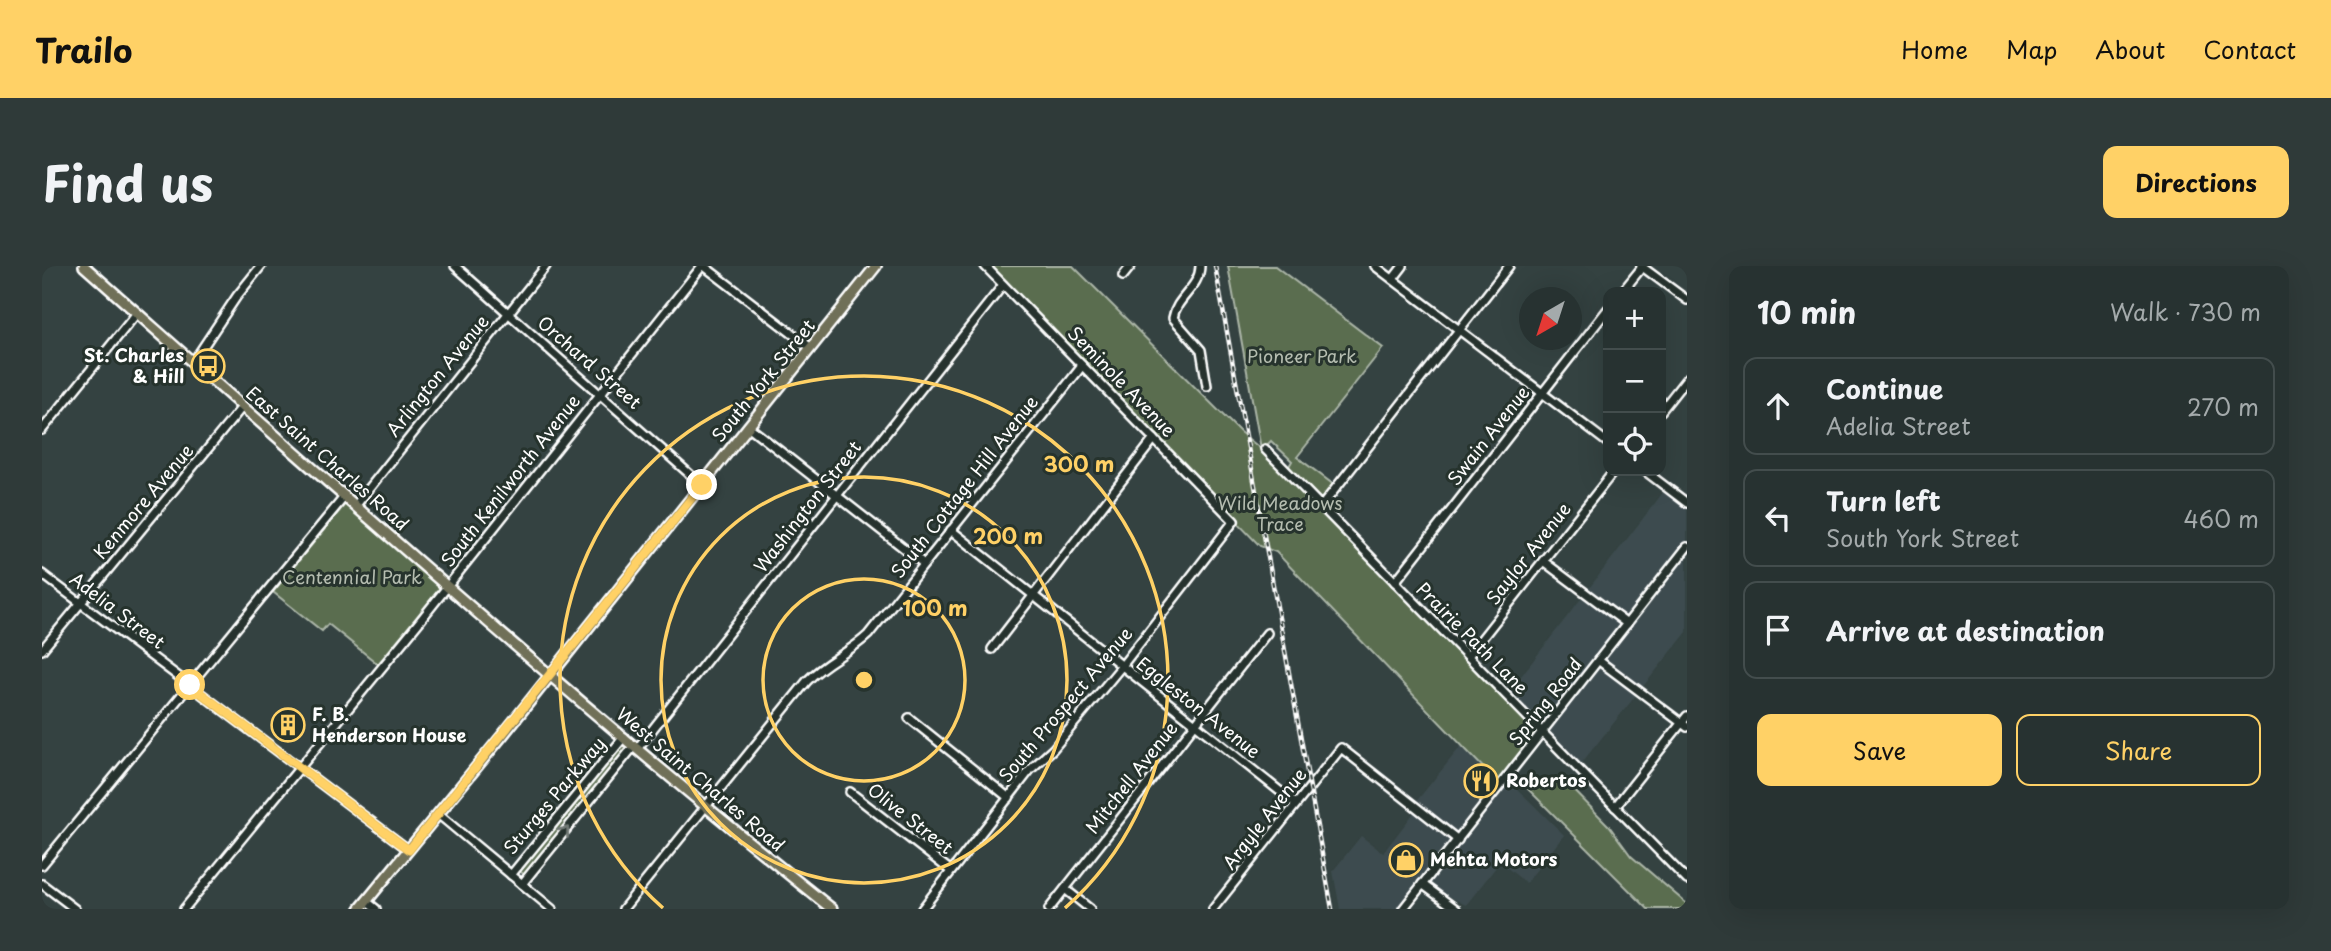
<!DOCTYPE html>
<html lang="en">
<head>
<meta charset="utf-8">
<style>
  body { margin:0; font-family:"Playpen Sans",sans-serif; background:#2f3a39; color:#f1f3f6 }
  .controls { position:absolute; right:21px; top:21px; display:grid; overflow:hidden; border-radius:14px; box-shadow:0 7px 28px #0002 }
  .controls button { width:63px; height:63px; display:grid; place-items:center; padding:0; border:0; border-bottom:2px solid #434d4d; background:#273231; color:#f1f3f6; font:35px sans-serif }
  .compass { position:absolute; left:1477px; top:21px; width:63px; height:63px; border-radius:50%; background:#273231; box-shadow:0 7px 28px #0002; rotate:219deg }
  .stop { position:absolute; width:21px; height:21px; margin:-16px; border:5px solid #ffd166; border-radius:50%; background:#fff }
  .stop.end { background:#ffd166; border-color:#fff; box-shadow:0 2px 7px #0008 }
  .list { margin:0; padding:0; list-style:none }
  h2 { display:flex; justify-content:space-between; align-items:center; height:91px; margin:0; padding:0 28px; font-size:30px }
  h2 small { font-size:23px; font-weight:400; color:#a4aaab }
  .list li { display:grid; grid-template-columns:46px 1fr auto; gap:21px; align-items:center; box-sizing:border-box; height:98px; margin:0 14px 14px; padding:0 14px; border:2px solid #434d4d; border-radius:14px }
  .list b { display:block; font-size:26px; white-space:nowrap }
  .list p { margin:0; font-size:23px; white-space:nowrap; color:#a4aaab }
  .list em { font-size:23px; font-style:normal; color:#a4aaab }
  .actions { display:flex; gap:14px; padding:21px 28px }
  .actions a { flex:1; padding:16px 0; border:2px solid #ffd166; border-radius:14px; text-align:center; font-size:24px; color:#ffd166 }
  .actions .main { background:#ffd166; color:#111 }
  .icon { flex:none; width:38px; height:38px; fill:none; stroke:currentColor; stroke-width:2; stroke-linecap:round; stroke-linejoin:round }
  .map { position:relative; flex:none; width:1645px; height:643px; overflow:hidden; border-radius:14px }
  header { display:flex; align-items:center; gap:42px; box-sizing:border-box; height:98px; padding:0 35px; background:#ffd166; color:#111 }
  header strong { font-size:33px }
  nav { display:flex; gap:38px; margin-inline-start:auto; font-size:24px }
  .intro { display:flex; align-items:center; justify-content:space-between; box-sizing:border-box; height:168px; padding:0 42px }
  h1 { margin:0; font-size:49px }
  .button { padding:18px 32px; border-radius:14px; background:#ffd166; color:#111; font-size:24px; font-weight:700 }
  main { display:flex; gap:42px; padding:0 42px }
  aside { flex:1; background:#273231; border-radius:14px; box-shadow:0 7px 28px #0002 }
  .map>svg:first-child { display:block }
  .built { fill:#3e4c4f }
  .green { fill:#5a6d50; stroke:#acb6a8; stroke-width:2; fill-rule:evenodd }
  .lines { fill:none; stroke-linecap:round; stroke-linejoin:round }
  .minor-casing { stroke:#fff; stroke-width:12 }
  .major-casing { stroke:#fff; stroke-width:14 }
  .minor { stroke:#26332d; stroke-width:7 }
  .major { stroke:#706f59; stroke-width:9 }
  .rail-casing { stroke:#fff; stroke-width:4.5 }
  .rail { stroke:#26332d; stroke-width:2; stroke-dasharray:5; stroke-linecap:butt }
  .oneway { stroke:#727a76 }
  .route { stroke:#ffd166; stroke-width:9 }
  .ring { fill:none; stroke:#ffd166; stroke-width:3.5 }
  .labels { text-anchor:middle; stroke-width:6; stroke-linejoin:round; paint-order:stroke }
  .poi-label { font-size:18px; font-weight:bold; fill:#fff; stroke:#26332d; text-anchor:start }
  .park-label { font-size:18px; fill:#b5bdb0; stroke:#26332d }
  .street-label { font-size:18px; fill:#fff; stroke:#26332d }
  .centre { fill:#ffd166; stroke:#26332d; stroke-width:3.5 }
  .ring-label { font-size:21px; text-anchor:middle; font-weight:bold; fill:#ffd166; stroke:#26332d; stroke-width:6; stroke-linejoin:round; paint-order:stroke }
</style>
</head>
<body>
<header>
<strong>Trailo</strong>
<nav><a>Home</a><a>Map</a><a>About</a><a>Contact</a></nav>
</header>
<div class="intro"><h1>Find us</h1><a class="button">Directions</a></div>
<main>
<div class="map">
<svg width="1645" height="643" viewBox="0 0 1645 643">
  <rect width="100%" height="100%" fill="#344241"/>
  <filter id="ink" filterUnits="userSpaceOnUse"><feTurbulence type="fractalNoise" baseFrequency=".0143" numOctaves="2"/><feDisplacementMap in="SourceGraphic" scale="14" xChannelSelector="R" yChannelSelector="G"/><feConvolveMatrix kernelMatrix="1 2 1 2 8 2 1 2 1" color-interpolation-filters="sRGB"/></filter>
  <g filter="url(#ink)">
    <!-- built -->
    <g class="built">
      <path d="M1623,224L1645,240V366L1537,500L1466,427Z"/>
      <path d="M1420,479L1456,517L1414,569L1373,537Z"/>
      <path d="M1466,514L1522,569L1484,617L1458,596L1424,639L1384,619Z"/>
      <path d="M1374,544L1411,573L1357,643H1298L1291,605L1319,570L1341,587Z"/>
    </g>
    <!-- green -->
    <g class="green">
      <path d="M947,0H1031L1198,166L1219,183L1186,0H1233L1341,82L1255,191L1292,219L1281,232H1273L1501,461L1456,517L1234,286L1218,280ZM1229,175L1250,195L1246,202L1221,183Z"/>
      <path d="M304,237L400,320L336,398L286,358L280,365L231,326Z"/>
      <path d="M579,478L586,483L483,609L476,604Z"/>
      <path d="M1519,511L1567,560L1589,590L1645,638V643H1606L1479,516Z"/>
    </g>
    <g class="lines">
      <defs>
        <g id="minor">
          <path d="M413,0L660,219"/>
          <path d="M662,0L769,82"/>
          <path d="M1158,0C1158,21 1134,32 1131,52L1159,84L1165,120"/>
          <path d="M1333,0L1566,177"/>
          <path d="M1599,0L1645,34"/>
          <path d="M1081,10L1089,0"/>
          <path d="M1351,13L1361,0"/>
          <path d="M1580,26L1601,0"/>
          <path d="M151,96L195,30L219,0"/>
          <path d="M1619,145L1645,112"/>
          <path d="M706,160L882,298"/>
          <path d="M0,164L95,47"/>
          <path d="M1223,183L1645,614"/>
          <path d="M1603,205L1645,237"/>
          <path d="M314,239L504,0"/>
          <path d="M1279,241L1467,0"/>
          <path d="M909,264L1254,538"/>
          <path d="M1501,295L1585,358"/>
          <path d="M0,308L367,584"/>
          <path d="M1353,316L1566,43"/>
          <path d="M950,383L1112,173"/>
          <path d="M0,384L201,140"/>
          <path d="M1426,390L1572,205"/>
          <path d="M1556,394L1645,461"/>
          <path d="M867,452L967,532"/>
          <path d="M595,483L961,19"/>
          <path d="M808,526L909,605"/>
          <path d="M1573,541L1645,450"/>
          <path d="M396,548L510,643"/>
          <path d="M0,599L303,230"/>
          <path d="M469,609L582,471"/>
          <path d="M0,618L33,643"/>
          <path d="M480,618L592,480"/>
          <path d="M1380,618L1414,643"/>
          <path d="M1023,623L1048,643"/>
          <path d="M324,635L334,643"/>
          <path d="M142,643L378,355L660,0"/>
          <path d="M581,643L765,415C783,396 807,387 826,369L1040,100"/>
          <path d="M880,643L988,504L1011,483L1079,401L1192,255L943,0"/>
          <path d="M1007,643L1225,367"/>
          <path d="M1171,643L1299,482L1416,574"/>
          <path d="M1361,643L1645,281"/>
        </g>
        <g id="major">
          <path d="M42,0C288,218 533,438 790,643"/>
          <path d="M318,643L460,470L834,0"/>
        </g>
      </defs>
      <!-- minor casing -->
      <use href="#minor" class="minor-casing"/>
      <!-- major casing -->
      <use href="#major" class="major-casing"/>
      <!-- minor -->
      <use href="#minor" class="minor"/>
      <!-- major -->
      <use href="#major" class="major"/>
      <defs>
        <path id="rail" d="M1173,0L1290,643"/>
      </defs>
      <!-- rail casing -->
      <use href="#rail" class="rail-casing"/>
      <!-- rail -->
      <use href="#rail" class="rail"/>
    </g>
    <!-- one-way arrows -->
    <defs><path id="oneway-chevron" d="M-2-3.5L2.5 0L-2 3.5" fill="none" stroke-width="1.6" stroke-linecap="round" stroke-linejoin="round" transform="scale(1.75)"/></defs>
    <use class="oneway" href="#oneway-chevron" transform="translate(523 565) rotate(-51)"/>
  </g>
  <g class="lines" filter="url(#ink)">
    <!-- route -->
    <path class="route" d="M148,419L367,584L660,219"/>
  </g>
  <!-- distance rings -->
  <g class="ring">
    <circle cx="822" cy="414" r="101"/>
    <circle cx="822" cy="414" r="203"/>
    <path d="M621 642A304 304 0 1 1 1023 642"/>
  </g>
  <!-- icons -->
  <defs>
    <symbol id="bus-ring" viewBox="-11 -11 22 22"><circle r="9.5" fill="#26332d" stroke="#ffd166" stroke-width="1.5"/><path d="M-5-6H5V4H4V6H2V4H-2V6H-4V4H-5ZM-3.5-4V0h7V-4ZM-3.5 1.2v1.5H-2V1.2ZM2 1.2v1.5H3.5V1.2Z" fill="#ffd166"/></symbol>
    <symbol id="building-ring" viewBox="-11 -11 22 22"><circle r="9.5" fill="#26332d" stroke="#ffd166" stroke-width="1.5"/><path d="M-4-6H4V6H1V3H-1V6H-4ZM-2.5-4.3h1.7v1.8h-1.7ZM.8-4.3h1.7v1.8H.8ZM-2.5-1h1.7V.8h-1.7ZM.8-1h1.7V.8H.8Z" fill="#ffd166"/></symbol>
    <symbol id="restaurant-ring" viewBox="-11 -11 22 22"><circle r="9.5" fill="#26332d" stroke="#ffd166" stroke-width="1.5"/><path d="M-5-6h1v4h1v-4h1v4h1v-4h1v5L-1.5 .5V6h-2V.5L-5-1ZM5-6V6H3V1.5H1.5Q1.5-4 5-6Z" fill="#ffd166"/></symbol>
    <symbol id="shop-ring" viewBox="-11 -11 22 22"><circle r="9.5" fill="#26332d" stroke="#ffd166" stroke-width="1.5"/><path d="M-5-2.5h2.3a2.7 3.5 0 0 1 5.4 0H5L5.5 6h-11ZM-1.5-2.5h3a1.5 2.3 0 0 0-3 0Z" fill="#ffd166"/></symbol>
  </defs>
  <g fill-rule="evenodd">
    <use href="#bus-ring" x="147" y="81" width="38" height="38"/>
    <use href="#building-ring" x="227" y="440" width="38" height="38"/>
    <use href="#restaurant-ring" x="1420" y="496" width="38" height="38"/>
    <use href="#shop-ring" x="1345" y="575" width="38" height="38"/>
  </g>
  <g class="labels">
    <!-- poi labels -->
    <g class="poi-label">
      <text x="142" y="96" text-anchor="end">St. Charles<tspan x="142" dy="21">&amp; Hill</tspan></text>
      <text x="270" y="455">F. B.<tspan x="270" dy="21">Henderson House</tspan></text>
      <text x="1464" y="521">Robertos</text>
      <text x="1388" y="600">Mehta Motors</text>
    </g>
    <!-- park labels -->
    <g class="park-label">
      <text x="1260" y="97">Pioneer Park</text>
      <text x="1238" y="244">Wild Meadows<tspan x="1238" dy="21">Trace</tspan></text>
      <text x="310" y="318">Centennial Park</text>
    </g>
    <!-- street labels -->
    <g class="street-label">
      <text transform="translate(547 97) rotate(41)" y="6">Orchard Street</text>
      <text transform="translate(396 110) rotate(-51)" y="6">Arlington Avenue</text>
      <text transform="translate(722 115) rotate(-51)" y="6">South York Street</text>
      <text transform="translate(1079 116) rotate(46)" y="6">Seminole Avenue</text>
      <text transform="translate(1447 170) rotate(-52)" y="6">Swain Avenue</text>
      <text transform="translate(285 193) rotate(41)" y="6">East Saint Charles Road</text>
      <text transform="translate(469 215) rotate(-52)" y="6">South Kenilworth Avenue</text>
      <text transform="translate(923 221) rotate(-52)" y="6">South Cottage Hill Avenue</text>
      <text transform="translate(102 236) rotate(-50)" y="6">Kenmore Avenue</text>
      <text transform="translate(766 241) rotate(-52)" y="6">Washington Street</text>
      <text transform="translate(1487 288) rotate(-52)" y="6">Saylor Avenue</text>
      <text transform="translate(75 345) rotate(37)" y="6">Adelia Street</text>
      <text transform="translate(1430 373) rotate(45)" y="6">Prairie Path Lane</text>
      <text transform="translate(1504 436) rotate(-52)" y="6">Spring Road</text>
      <text transform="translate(1024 439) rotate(-50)" y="6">South Prospect Avenue</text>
      <text transform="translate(1156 442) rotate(38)" y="6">Eggleston Avenue</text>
      <text transform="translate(1090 512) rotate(-52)" y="6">Mitchell Avenue</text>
      <text transform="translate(658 514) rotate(40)" y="6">West Saint Charles Road</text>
      <text transform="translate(513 530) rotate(-50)" y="6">Sturges Parkway</text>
      <text transform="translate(868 553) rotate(38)" y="6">Olive Street</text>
      <text transform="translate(1223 553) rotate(-52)" y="6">Argyle Avenue</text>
    </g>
  </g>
  <circle cx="822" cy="414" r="10" class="centre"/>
  <g class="ring-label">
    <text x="1037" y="206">300 m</text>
    <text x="966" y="278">200 m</text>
    <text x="893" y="350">100 m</text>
  </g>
</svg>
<div class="controls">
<button>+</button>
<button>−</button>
<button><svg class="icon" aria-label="locate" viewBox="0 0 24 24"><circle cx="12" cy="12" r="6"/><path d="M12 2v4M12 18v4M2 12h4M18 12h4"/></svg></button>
</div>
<svg class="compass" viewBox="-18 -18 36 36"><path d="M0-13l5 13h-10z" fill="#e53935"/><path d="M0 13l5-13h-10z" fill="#a4aaab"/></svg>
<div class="stop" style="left:148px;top:419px"></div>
<div class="stop end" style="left:660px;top:219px"></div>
</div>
<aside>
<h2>10 min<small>Walk · 730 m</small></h2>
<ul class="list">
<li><svg class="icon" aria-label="ahead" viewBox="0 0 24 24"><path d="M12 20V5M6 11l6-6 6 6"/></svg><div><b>Continue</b><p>Adelia Street</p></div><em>270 m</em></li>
<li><svg class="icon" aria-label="left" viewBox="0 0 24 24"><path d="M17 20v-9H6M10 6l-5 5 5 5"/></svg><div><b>Turn left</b><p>South York Street</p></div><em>460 m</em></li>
<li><svg class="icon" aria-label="arrive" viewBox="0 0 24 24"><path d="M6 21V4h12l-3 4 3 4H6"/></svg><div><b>Arrive at destination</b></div></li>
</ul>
<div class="actions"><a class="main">Save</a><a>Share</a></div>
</aside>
</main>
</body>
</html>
